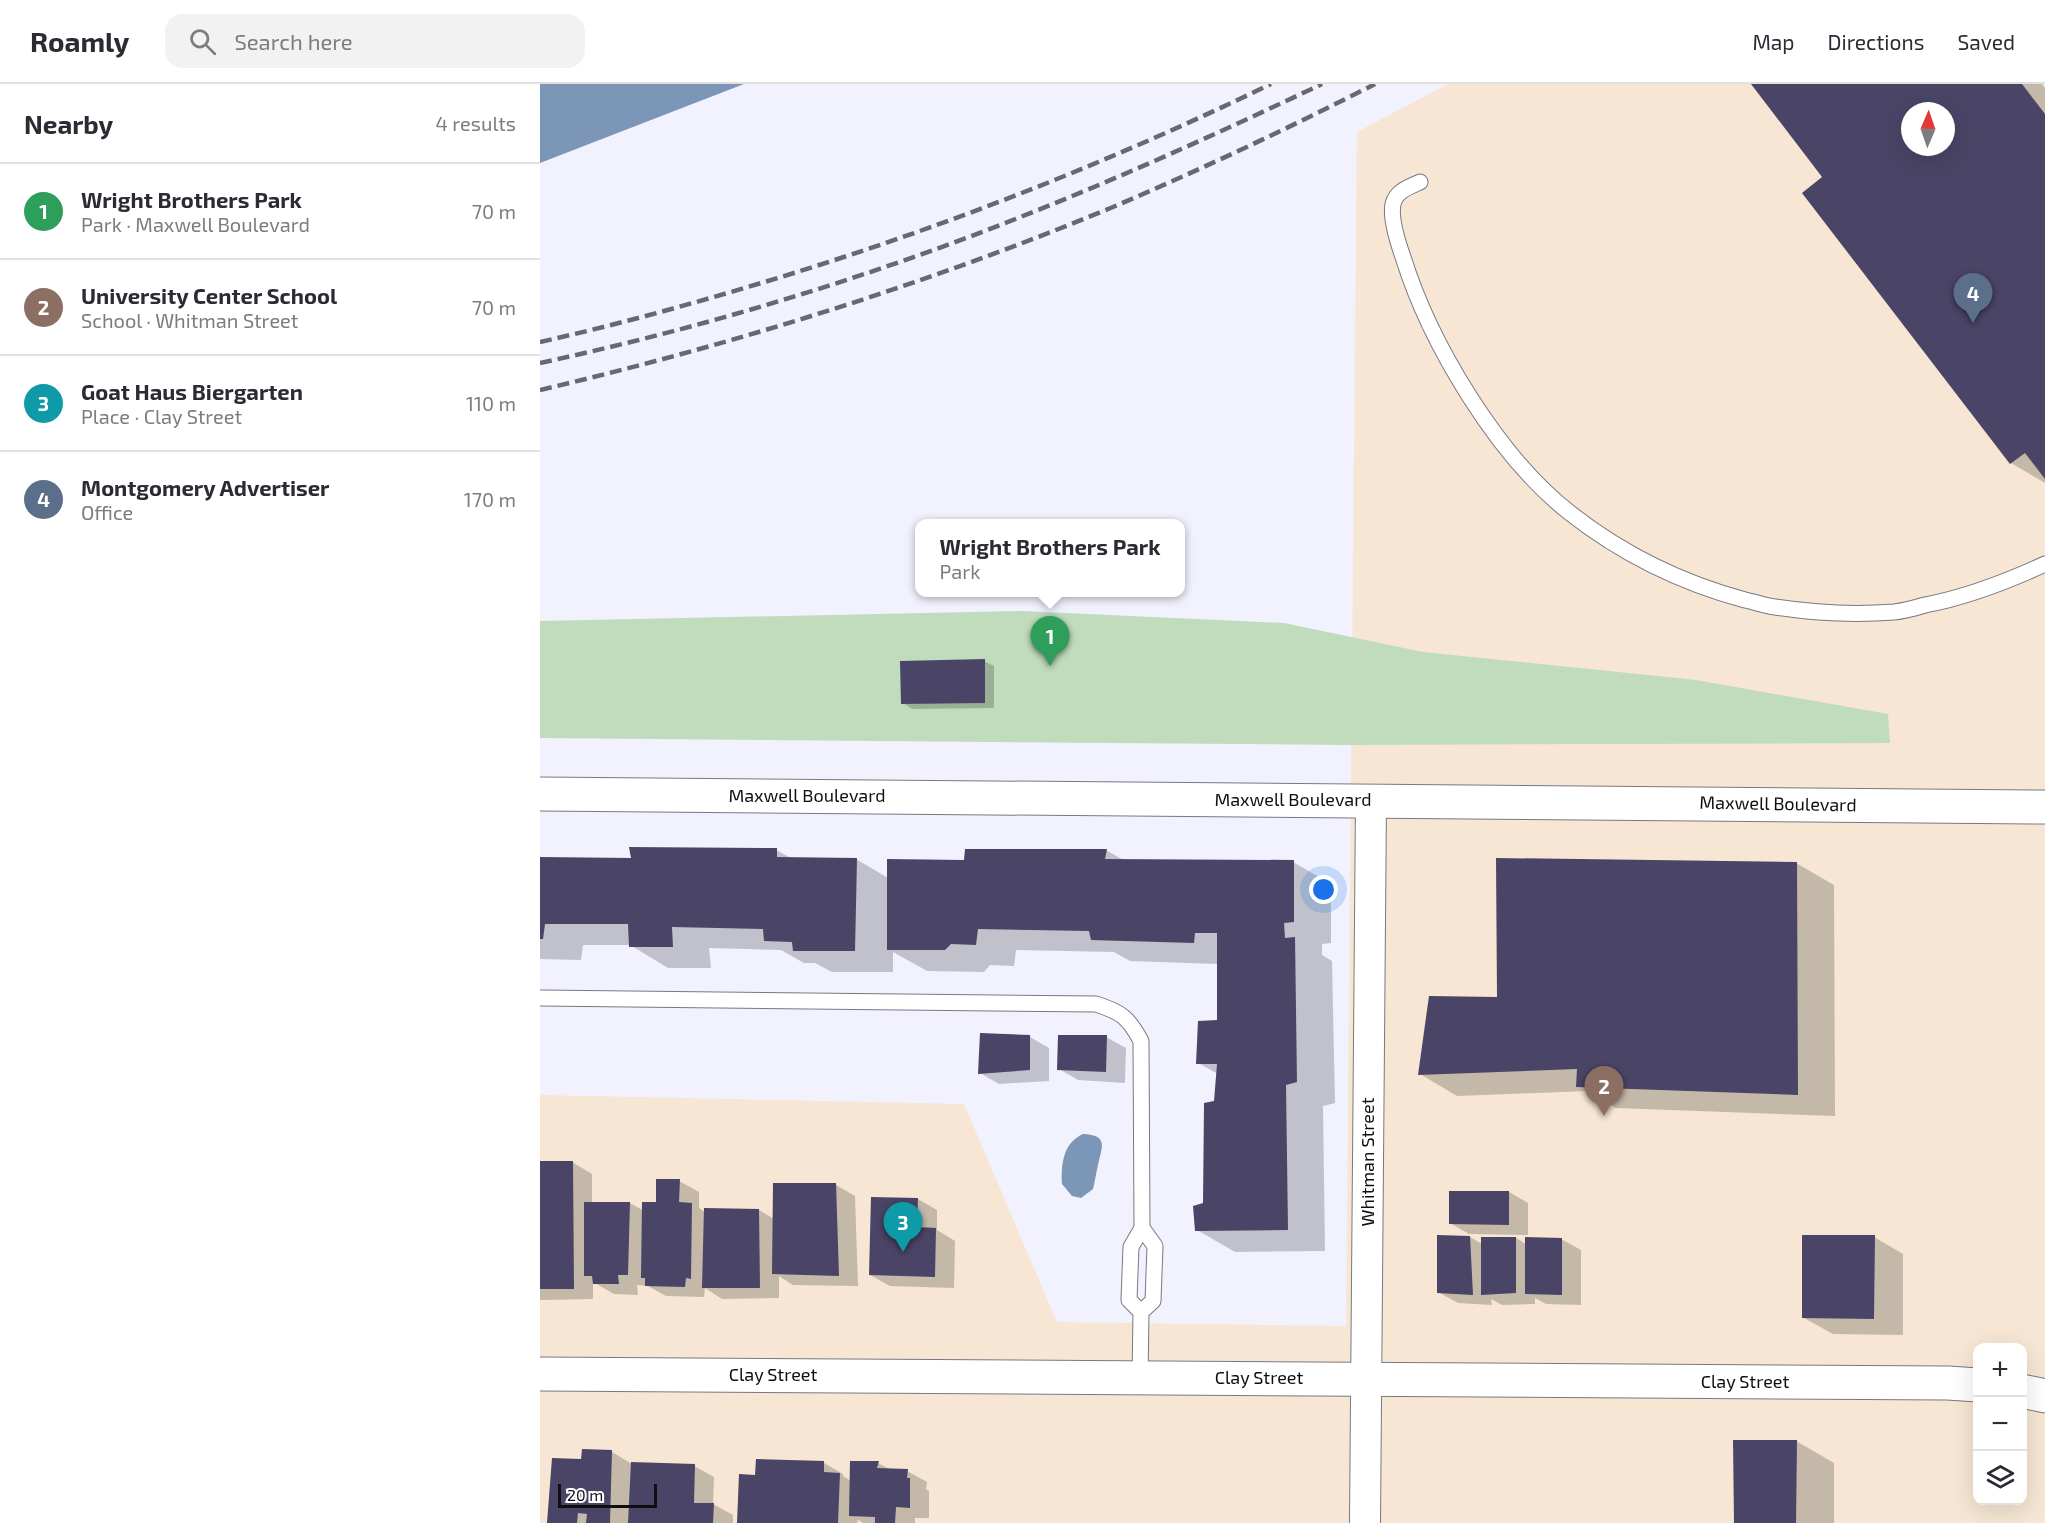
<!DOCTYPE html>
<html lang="en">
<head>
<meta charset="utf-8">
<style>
  body { margin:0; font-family:"Exo 2",sans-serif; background:#f2f2f3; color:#2b2b33 }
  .controls { position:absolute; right:18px; bottom:18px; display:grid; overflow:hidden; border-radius:12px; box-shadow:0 6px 24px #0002 }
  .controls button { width:54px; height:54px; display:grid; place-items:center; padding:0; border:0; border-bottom:2px solid #e1e1e2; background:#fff; color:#2b2b33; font:30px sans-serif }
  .compass { position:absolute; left:1361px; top:18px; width:54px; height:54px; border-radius:50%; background:#fff; box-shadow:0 6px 24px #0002; rotate:2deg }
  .scale { position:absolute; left:18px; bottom:15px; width:99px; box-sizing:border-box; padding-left:6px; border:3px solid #0f0f12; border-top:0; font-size:16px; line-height:21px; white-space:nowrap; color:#0f0f12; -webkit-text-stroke:4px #fff; paint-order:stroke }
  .you { position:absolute; left:784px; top:806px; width:21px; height:21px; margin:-15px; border:4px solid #fff; border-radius:50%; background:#1a73e8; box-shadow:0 0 0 9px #1a73e833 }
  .badge { display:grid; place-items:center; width:39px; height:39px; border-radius:50%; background:#9a301d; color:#fff; font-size:20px; font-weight:700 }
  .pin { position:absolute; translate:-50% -50px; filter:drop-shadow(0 2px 3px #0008) }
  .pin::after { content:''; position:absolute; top:32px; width:21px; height:18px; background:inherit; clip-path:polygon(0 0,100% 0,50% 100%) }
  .popup { position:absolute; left:375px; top:435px; width:270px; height:78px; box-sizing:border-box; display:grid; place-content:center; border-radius:12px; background:#fff; filter:drop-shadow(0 2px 4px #0005); font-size:20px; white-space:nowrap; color:#7c7c81 }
  .popup b { font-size:22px; color:#2b2b33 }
  .popup::after { content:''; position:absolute; left:50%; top:100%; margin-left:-12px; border:12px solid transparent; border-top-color:#fff }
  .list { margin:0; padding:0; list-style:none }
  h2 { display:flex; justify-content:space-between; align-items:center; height:78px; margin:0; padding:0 24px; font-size:26px }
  h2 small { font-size:20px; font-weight:400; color:#7c7c81 }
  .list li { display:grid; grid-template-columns:39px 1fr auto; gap:18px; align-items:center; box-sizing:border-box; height:96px; padding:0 24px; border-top:2px solid #e1e1e2 }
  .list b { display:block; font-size:22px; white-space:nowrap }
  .list p { margin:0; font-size:20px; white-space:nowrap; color:#7c7c81 }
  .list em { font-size:20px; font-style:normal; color:#7c7c81 }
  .icon { flex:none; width:33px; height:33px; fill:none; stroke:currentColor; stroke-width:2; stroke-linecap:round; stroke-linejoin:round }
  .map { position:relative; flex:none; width:1505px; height:1439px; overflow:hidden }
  header { display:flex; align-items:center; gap:36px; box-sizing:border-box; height:84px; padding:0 30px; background:#fff; border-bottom:2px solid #e1e1e2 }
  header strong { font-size:28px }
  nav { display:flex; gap:33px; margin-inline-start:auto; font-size:21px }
  .search { width:420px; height:54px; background:#f2f2f3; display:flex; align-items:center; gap:15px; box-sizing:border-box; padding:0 21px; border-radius:18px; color:#7c7c81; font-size:22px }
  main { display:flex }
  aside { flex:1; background:#fff }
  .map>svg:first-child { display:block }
  .commercial { fill:#f6e6d3; fill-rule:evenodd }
  .green { fill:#c1dcbc }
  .water { fill:#7b96b7 }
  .shadow { fill:#0003; fill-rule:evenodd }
  .building { fill:#4a4466; fill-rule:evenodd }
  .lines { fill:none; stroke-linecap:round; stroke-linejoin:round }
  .lane-casing { stroke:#787882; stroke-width:17 }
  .street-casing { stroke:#787882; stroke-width:32 }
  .secondary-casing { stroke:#787882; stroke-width:35 }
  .lane { stroke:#fff; stroke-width:15 }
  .street { stroke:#fff; stroke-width:30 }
  .secondary { stroke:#fff; stroke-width:33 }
  .rail { stroke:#68696f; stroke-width:4.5; stroke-dasharray:12 6; stroke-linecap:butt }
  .labels { text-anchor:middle; stroke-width:6; stroke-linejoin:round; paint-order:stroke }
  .street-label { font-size:18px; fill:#0f0f12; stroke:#fff }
</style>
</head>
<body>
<header>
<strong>Roamly</strong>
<div class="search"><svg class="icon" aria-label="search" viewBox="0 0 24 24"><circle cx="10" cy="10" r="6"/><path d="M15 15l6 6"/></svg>Search here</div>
<nav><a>Map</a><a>Directions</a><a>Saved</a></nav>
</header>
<main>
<aside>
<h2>Nearby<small>4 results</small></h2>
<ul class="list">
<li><span class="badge" style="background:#2e9e5b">1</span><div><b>Wright Brothers Park</b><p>Park · Maxwell Boulevard</p></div><em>70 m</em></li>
<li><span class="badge" style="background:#8d6e63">2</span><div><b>University Center School</b><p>School · Whitman Street</p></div><em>70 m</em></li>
<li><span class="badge" style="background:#0f9aa8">3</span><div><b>Goat Haus Biergarten</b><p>Place · Clay Street</p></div><em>110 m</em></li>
<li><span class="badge" style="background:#5c6f8a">4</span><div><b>Montgomery Advertiser</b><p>Office</p></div><em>170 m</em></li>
</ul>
</aside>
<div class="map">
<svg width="1505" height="1439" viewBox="0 0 1505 1439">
  <rect width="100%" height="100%" fill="#f1f2fd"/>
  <!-- commercial -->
  <path class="commercial" d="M908,0H1505V1439H0V1011L424,1020L517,1238L806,1242L817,48ZM1370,27H1406V63H1370ZM1438,1264H1482V1416H1438Z"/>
  <!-- green -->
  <path class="green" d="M482,527L744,539L883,568L1156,596L1348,630L1350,659L806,661L0,654V537Z"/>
  <!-- water -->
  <g class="water">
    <path d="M0,0H204L0,79Z"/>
    <path d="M543,1050C569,1051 562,1063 558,1081C556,1089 555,1097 553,1105L541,1114L532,1112L522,1100C521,1080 523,1059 543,1050Z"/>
  </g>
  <!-- shadow -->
  <g class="shadow">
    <path d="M1212,0H1502L1505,4V399L1471,379L1284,93ZM1370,27H1406V63H1370Z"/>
    <path d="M444,577L454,582V624L372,625L363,619Z"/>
    <path d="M236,766L253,775H316L348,794L425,778L566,766L585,777L753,778L791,800V859L782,860V871L792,877L795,1019L783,1022L785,1167L695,1168L657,1146L665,1120L678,990L658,979L678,937V880L590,877L574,868L476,866L474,882L450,881L444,888L387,887L353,868V888H292L275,879H264L241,866L169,864L171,884H128L90,861H43L41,876L0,875V775L93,776Z"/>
    <path d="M1256,779L1294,801L1295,1032L1076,1024L1046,1007L917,1012L880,990L958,914Z"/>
    <path d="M490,953L509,964V997L459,1000L440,989Z"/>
    <path d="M566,953L586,964L585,999L538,996L519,985Z"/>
    <path d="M0,1078H32L52,1090V1119H90L104,1127L117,1120L139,1097L159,1108V1124L166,1129L219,1126L234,1135L296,1101L315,1112L318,1202L253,1201L239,1192V1214L182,1215L165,1204L164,1213L126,1212L108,1202L97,1201L98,1211L74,1210L53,1198V1215L0,1216Z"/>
    <path d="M969,1108L988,1119V1151L929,1150L910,1139Z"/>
    <path d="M378,1115L397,1126V1146L415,1157L414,1204L350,1202L330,1191Z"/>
    <path d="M898,1153H930L942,1160L976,1154L986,1160L1021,1155L1041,1166V1221L1006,1220L995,1214V1220L962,1221L951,1215L952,1221L918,1219L898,1208Z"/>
    <path d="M1334,1153L1363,1170V1251L1293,1250L1264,1234Z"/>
    <path d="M1256,1357L1294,1379V1439H1195Z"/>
    <path d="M72,1368L92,1380L154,1382L174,1393L173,1420L193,1431V1439H9L42,1377Z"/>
    <path d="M284,1379L303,1390V1392L311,1397L338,1379L351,1386L367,1387L387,1398L386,1405L389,1407V1434H375V1439H323L318,1436L317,1439H198L216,1392Z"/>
  </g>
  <!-- building -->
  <g class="building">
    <path d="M1211,0H1482L1505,30V395L1485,369L1470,380L1262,109L1282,93ZM1370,27H1406V63H1370Z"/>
    <path d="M445,575V619L361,620L360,577Z"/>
    <path d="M89,763L237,764V773L317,774L315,867H253L252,858L224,857L223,845L132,843L133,863H89L88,840H5L3,855H0V773L91,774Z"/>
    <path d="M425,765H567L565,775L754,776V838L744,839L745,854L755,853L757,998L746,1001L748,1146L655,1147L653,1122L663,1119L664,1019L674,1017L677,980H656L658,937L677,936V849H655L654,859L551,856L549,847L438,845L436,861L411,860L405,866H347V775L424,776Z"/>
    <path d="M956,774L1257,778L1258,1011L1036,1003L1037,985L878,991L889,912L957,913Z"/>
    <path d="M440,949L490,951V986L438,990Z"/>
    <path d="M518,951H567L566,988L517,986Z"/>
    <path d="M0,1077H33L34,1205H0Z"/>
    <path d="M116,1095H140L139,1118L152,1119L151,1195L146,1194L145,1203L105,1202V1194H101L102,1118H116Z"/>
    <path d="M233,1099H296L299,1192L232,1190Z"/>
    <path d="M909,1107H969V1141L909,1140Z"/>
    <path d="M331,1113L378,1114L377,1143L396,1144L395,1193L329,1191Z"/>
    <path d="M44,1118H90L88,1191H78L79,1200H53L52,1192H44Z"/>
    <path d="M164,1124L219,1125L220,1204H162Z"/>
    <path d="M897,1151L930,1152L933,1211L897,1209Z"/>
    <path d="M1262,1151H1335L1334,1235L1262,1234Z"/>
    <path d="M941,1153H976V1209L941,1211Z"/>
    <path d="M985,1153L1022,1154V1211L985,1210Z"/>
    <path d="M1193,1356H1257L1256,1439H1194Z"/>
    <path d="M42,1365L72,1366L70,1439H46L47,1430L38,1429L37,1439H7L12,1374L41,1375Z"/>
    <path d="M216,1375L284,1377V1388L300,1389L298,1439H197L199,1390L215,1391Z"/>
    <path d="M310,1377H339L337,1384L368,1385L367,1394H370V1424L356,1423L355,1439H335V1433L309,1432Z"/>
    <path d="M91,1378L155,1380L154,1419H174L173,1439H88Z"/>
  </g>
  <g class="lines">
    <defs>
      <g id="lane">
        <path d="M880,98C869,103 856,107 853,120C850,135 858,159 863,173C890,260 958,373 1030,429C1081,469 1142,499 1205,516C1215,518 1225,522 1235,523C1274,529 1315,531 1354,528C1364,527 1375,524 1385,521C1427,513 1466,498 1505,480"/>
        <path d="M0,914L556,920C581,928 588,933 601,957L602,1144"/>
        <path d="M600,1294L601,1228L613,1217L615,1162L602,1144L591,1163L589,1216L601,1228"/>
      </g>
      <path id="street" d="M825,1439L831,716"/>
      <g id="secondary">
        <path d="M0,710L1505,723"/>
        <path d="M0,1290L1408,1299L1438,1301"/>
        <path d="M1482,1307L1505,1312"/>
      </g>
    </defs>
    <!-- lane casing -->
    <use href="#lane" class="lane-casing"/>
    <!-- street casing -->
    <use href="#street" class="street-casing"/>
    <!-- secondary casing -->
    <use href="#secondary" class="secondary-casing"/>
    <!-- lane -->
    <use href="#lane" class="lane"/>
    <!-- street -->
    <use href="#street" class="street"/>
    <!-- secondary -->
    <use href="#secondary" class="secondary"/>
    <!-- rail -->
    <g class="rail">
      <path d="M0,258C81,240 162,217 241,193C410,141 572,77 731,0"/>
      <path d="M0,279C167,243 334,192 493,128C591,89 687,45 782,0"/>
      <path d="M0,306C195,260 387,200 573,123C662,85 749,44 835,0"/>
    </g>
  </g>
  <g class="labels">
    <!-- street labels -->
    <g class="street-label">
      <text x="267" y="718">Maxwell Boulevard</text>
      <text x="753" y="722">Maxwell Boulevard</text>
      <text transform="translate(1238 720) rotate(1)" y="6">Maxwell Boulevard</text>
      <text transform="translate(828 1078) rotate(-90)" y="6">Whitman Street</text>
      <text x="233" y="1297">Clay Street</text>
      <text x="719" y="1300">Clay Street</text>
      <text x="1205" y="1304">Clay Street</text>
    </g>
  </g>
</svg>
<div class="controls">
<button>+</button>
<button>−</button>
<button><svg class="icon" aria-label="layers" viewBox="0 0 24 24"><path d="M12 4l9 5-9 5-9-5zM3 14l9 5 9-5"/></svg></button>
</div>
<svg class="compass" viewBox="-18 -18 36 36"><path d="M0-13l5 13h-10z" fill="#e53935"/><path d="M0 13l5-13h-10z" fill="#7c7c81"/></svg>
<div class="scale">20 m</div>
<div class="you"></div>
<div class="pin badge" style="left:510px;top:582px;background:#2e9e5b">1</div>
<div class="popup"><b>Wright Brothers Park</b>Park</div>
<div class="pin badge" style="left:1064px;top:1032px;background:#8d6e63">2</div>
<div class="pin badge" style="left:363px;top:1168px;background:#0f9aa8">3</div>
<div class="pin badge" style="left:1433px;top:239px;background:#5c6f8a">4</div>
</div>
</main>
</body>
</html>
